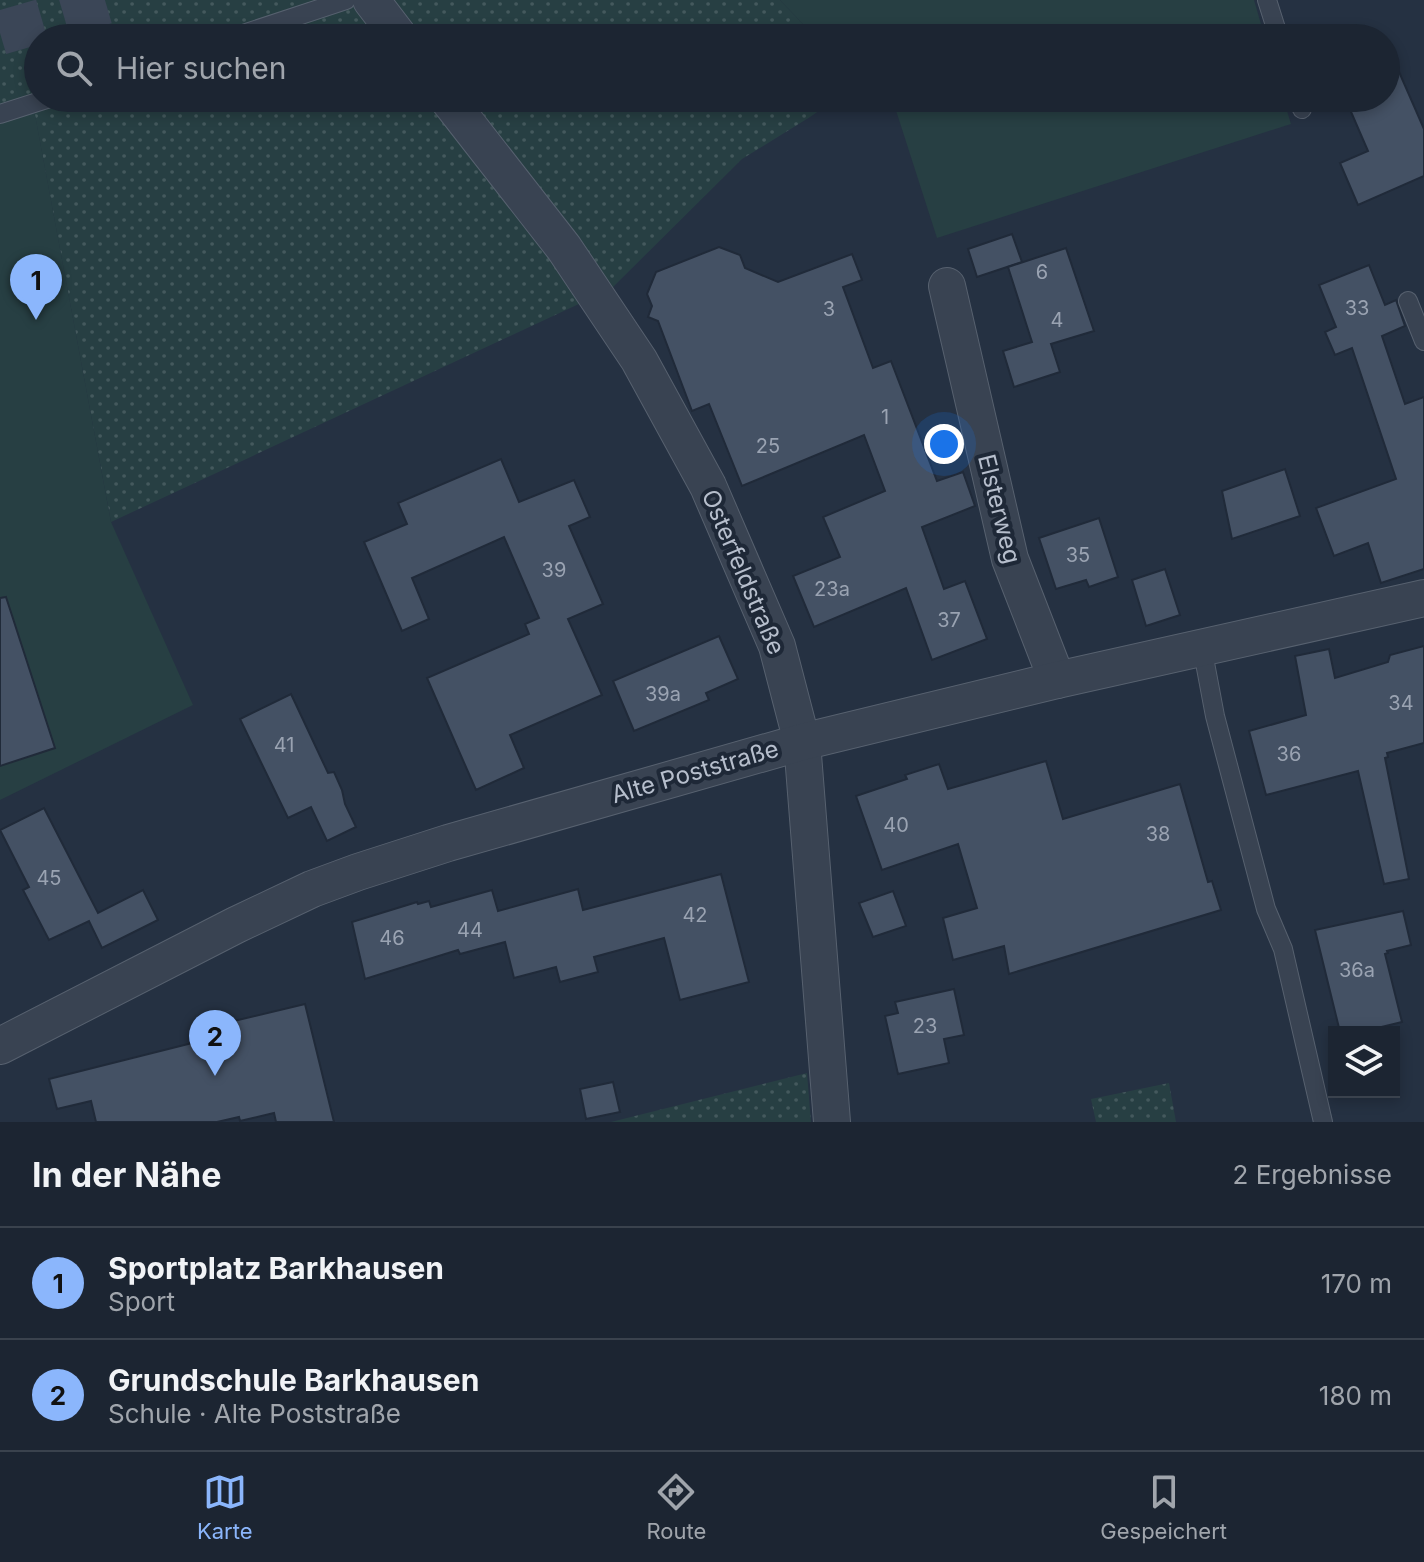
<!DOCTYPE html>
<html lang="de">
<head>
<meta charset="utf-8">
<style>
  body { margin:0; font-family:Inter,sans-serif; background:#29313e; color:#f1f3f6 }
  .controls { position:absolute; right:24px; bottom:24px; display:grid; overflow:hidden; border-radius:0px; box-shadow:0 4px 12px #0003 }
  .controls button { width:72px; height:72px; display:grid; place-items:center; padding:0; border:0; border-bottom:2px solid #3a424d; background:#1c2532; color:#f1f3f6; font:40px sans-serif }
  .you { position:absolute; left:944px; top:444px; width:28px; height:28px; margin:-20px; border:6px solid #fff; border-radius:50%; background:#1a73e8; box-shadow:0 0 0 12px #1a73e833 }
  .badge { display:grid; place-items:center; width:52px; height:52px; border-radius:50%; background:#8bb6fc; color:#111; font-size:26px; font-weight:700 }
  .pin { position:absolute; translate:-50% -66px; filter:drop-shadow(0 2px 4px #0008) }
  .pin::after { content:''; position:absolute; top:42px; width:28px; height:24px; background:inherit; clip-path:polygon(0 0,100% 0,50% 100%) }
  .list { margin:0; padding:0; list-style:none }
  h2 { display:flex; justify-content:space-between; align-items:center; height:104px; margin:0; padding:0 32px; font-size:34px }
  h2 small { font-size:26px; font-weight:400; color:#a0a5ac }
  .list li { display:grid; grid-template-columns:52px 1fr auto; gap:24px; align-items:center; box-sizing:border-box; height:112px; padding:0 32px; border-top:2px solid #3a424d }
  .list b { display:block; font-size:30px; white-space:nowrap }
  .list p { margin:0; font-size:26px; white-space:nowrap; color:#a0a5ac }
  .list em { font-size:26px; font-style:normal; color:#a0a5ac }
  .icon { flex:none; width:44px; height:44px; fill:none; stroke:currentColor; stroke-width:2; stroke-linecap:round; stroke-linejoin:round }
  .map { position:relative; flex:none; width:1424px; height:1122px; overflow:hidden }
  .search { position:absolute; background:#1c2532; box-shadow:0 4px 12px #0003; left:24px; right:24px; top:24px; height:88px; display:flex; align-items:center; gap:20px; box-sizing:border-box; padding:0 28px; border-radius:44px; color:#a0a5ac; font-size:30px }
  .sheet { height:328px; background:#1c2532 }
  nav { display:flex; justify-content:space-around; align-items:center; box-sizing:border-box; height:112px; border-top:2px solid #3a424d; background:#1c2532; font-size:22px; color:#a0a5ac }
  nav a { display:grid; justify-items:center; gap:4px }
  nav .on { color:#8bb6fc }
  .map>svg:first-child { display:block }
  .grass { fill:url(#grass-dots) }
  .pitch { fill:#273f43 }
  .building { fill:#445164; stroke:#202a39; stroke-width:2 }
  .lines { fill:none; stroke-linecap:round; stroke-linejoin:round }
  .trunk-tunnel { stroke:#3b4657; stroke-width:44; stroke-dasharray:44 22; stroke-linecap:butt }
  .service-casing { stroke:#57616f; stroke-width:20 }
  .minor-casing { stroke:#57616f; stroke-width:38 }
  .service { stroke:#394352; stroke-width:18 }
  .minor { stroke:#394352; stroke-width:36 }
  .labels { text-anchor:middle; stroke-width:8; stroke-linejoin:round; paint-order:stroke }
  .number-label { font-size:20px; fill:#9aa3b2 }
  .street-label { font-size:24px; fill:#b6becc; stroke:#1e2837 }
</style>
</head>
<body>
<div class="map">
<svg width="1424" height="1122" viewBox="0 0 1424 1122">
  <defs>
    <pattern id="grass-dots" width="8" height="8" patternUnits="userSpaceOnUse" patternTransform="scale(2)"><rect width="8" height="8" fill="#273f43"/><path d="M2 2h.1M6 6h.1" fill="none" stroke="#44595d" stroke-width="1.8" stroke-linecap="round"/></pattern>
  </defs>
  <rect width="100%" height="100%" fill="#253142"/>
  <!-- grass -->
  <g class="grass">
    <path d="M0,0H780L816,38H38V98H837L810,117L742,159L611,289L111,522L34,110L0,119Z"/>
    <path d="M807,1073L811,1122H611Z"/>
    <path d="M1169,1083L1176,1122H1096L1091,1099Z"/>
  </g>
  <!-- pitch -->
  <g class="pitch">
    <path d="M780,0H1254L1265,38H816Z"/>
    <path d="M892,98H1283L1291,124L937,238Z"/>
    <path d="M34,109L111,522L193,705L0,800V119Z"/>
  </g>
  <!-- building -->
  <g class="building">
    <path d="M1386,42L1424,129V176L1358,205L1340,163L1368,151L1345,98H1386Z"/>
    <path d="M1012,234L1022,262L977,277L968,249Z"/>
    <path d="M719,247L740,255L745,268L778,282L852,254L862,280L843,287L873,368L891,361L937,481L963,472L975,506L922,527L944,589L965,581L987,639L932,660L906,588L814,627L793,576L840,557L823,517L885,491L864,435L742,486L709,404L692,411L658,321L648,317L652,306L647,294L656,272Z"/>
    <path d="M1066,248L1094,331L1051,344L1060,372L1014,387L1003,351L1032,342L1008,267Z"/>
    <path d="M1369,265L1385,305L1396,300L1405,326L1382,336L1405,404L1424,397V569L1381,583L1368,543L1334,556L1316,508L1396,479L1352,348L1335,355L1325,332L1336,327L1319,285Z"/>
    <path d="M501,459L519,502L574,480L590,517L569,526L603,604L568,619L602,695L510,735L524,768L476,790L427,678L529,634L525,624L539,618L504,537L412,578L429,619L402,631L364,542L407,524L398,503Z"/>
    <path d="M1285,469L1300,516L1232,539L1222,491Z"/>
    <path d="M1099,518L1118,577L1089,587L1086,580L1056,589L1039,538Z"/>
    <path d="M1165,569L1180,615L1146,626L1132,580Z"/>
    <path d="M6,597L55,748L0,766V598Z"/>
    <path d="M719,636L738,679L706,693L709,700L634,731L613,681Z"/>
    <path d="M1424,646V743L1387,753L1388,757L1385,758L1409,879L1384,884L1358,771L1266,795L1249,731L1306,715L1295,656L1329,649L1335,678L1388,662L1390,655Z"/>
    <path d="M291,694L328,773L334,772L342,790L345,804L356,827L327,841L311,807L288,818L240,719Z"/>
    <path d="M1046,761L1063,819L1180,784L1208,882L1212,881L1221,910L1009,974L1004,946L953,960L943,918L977,908L958,844L882,870L856,796L907,779L905,775L939,764L948,789Z"/>
    <path d="M44,808L98,913L143,890L158,920L102,948L89,921L49,940L23,890L29,887L0,830Z"/>
    <path d="M721,874L749,982L680,1000L664,938L594,957L598,972L560,982L556,967L514,978L505,942L460,954L458,950L365,979L352,922L417,902L418,904L429,901L431,907L492,890L498,911L578,889L583,910Z"/>
    <path d="M893,891L906,926L873,937L859,903Z"/>
    <path d="M1403,911L1411,945L1387,951L1388,953L1385,954L1402,1022L1361,1032H1340L1315,930Z"/>
    <path d="M954,989L964,1035L944,1039L949,1063L898,1074L885,1016L898,1013L895,1002Z"/>
    <path d="M305,1004L334,1122H276L274,1113L240,1121L239,1117L217,1122H96L91,1101L57,1109L49,1079L220,1036L217,1025Z"/>
    <path d="M613,1082L620,1112L586,1119L580,1089Z"/>
  </g>
  <g class="lines">
    <!-- trunk-tunnel -->
    <path class="trunk-tunnel" d="M0,33L113,0"/>
    <defs>
      <g id="service">
        <path d="M1267,0L1279,38"/>
        <path d="M231,38L346,0"/>
        <path d="M1298,98L1302,109"/>
        <path d="M0,114L50,98"/>
        <path d="M1408,301L1424,341"/>
        <path d="M1202,647L1215,716L1266,909L1283,949L1323,1122"/>
      </g>
      <g id="minor">
        <path d="M371,0L400,38"/>
        <path d="M447,98L564,248L639,360L708,486L777,646L802,742L832,1122"/>
        <path d="M947,286L1010,559L1057,680"/>
        <path d="M0,1046L236,925L312,889L358,872L448,843L802,742L1057,680L1424,598"/>
      </g>
    </defs>
    <!-- service casing -->
    <use href="#service" class="service-casing"/>
    <!-- minor casing -->
    <use href="#minor" class="minor-casing"/>
    <!-- service -->
    <use href="#service" class="service"/>
    <!-- minor -->
    <use href="#minor" class="minor"/>
  </g>
  <g class="labels">
    <!-- number labels -->
    <g class="number-label">
      <text x="1042" y="279">6</text>
      <text x="1357" y="315">33</text>
      <text x="829" y="316">3</text>
      <text x="1057" y="327">4</text>
      <text x="885" y="424">1</text>
      <text x="768" y="453">25</text>
      <text x="1078" y="562">35</text>
      <text x="554" y="577">39</text>
      <text x="832" y="596">23a</text>
      <text x="949" y="627">37</text>
      <text x="663" y="701">39a</text>
      <text x="1401" y="710">34</text>
      <text x="284" y="752">41</text>
      <text x="1289" y="761">36</text>
      <text x="896" y="832">40</text>
      <text x="1158" y="841">38</text>
      <text x="49" y="885">45</text>
      <text x="695" y="922">42</text>
      <text x="470" y="937">44</text>
      <text x="392" y="945">46</text>
      <text x="1357" y="977">36a</text>
      <text x="925" y="1033">23</text>
    </g>
    <!-- street labels -->
    <g class="street-label">
      <text transform="translate(999 509) rotate(76)" y="8">Elsterweg</text>
      <text transform="translate(743 572) rotate(67)" y="8">Osterfeldstraße</text>
      <text transform="translate(695 772) rotate(-16)" y="8">Alte Poststraße</text>
    </g>
  </g>
</svg>
<div class="controls">
<button><svg class="icon" aria-label="layers" viewBox="0 0 24 24"><path d="M12 4l9 5-9 5-9-5zM3 14l9 5 9-5"/></svg></button>
</div>
<div class="you"></div>
<div class="pin badge" style="left:36px;top:320px">1</div>
<div class="pin badge" style="left:215px;top:1076px">2</div>
<div class="search"><svg class="icon" aria-label="search" viewBox="0 0 24 24"><circle cx="10" cy="10" r="6"/><path d="M15 15l6 6"/></svg>Hier suchen</div>
</div>
<section class="sheet">
<h2>In der Nähe<small>2 Ergebnisse</small></h2>
<ul class="list">
<li><span class="badge">1</span><div><b>Sportplatz Barkhausen</b><p>Sport</p></div><em>170 m</em></li>
<li><span class="badge">2</span><div><b>Grundschule Barkhausen</b><p>Schule · Alte Poststraße</p></div><em>180 m</em></li>
</ul>
</section>
<nav>
<a class="on"><svg class="icon" aria-label="map" viewBox="0 0 24 24"><path d="M3 6l6-2 6 2 6-2v14l-6 2-6-2-6 2zM9 4v14M15 6v14"/></svg>Karte</a>
<a><svg class="icon" aria-label="directions" viewBox="0 0 24 24"><path d="M12 3l9 9-9 9-9-9zM9 14v-3h6M13 9l2 2-2 2"/></svg>Route</a>
<a><svg class="icon" aria-label="saved" viewBox="0 0 24 24"><path d="M7 4h10v16l-5-4-5 4z"/></svg>Gespeichert</a>
</nav>
</body>
</html>
